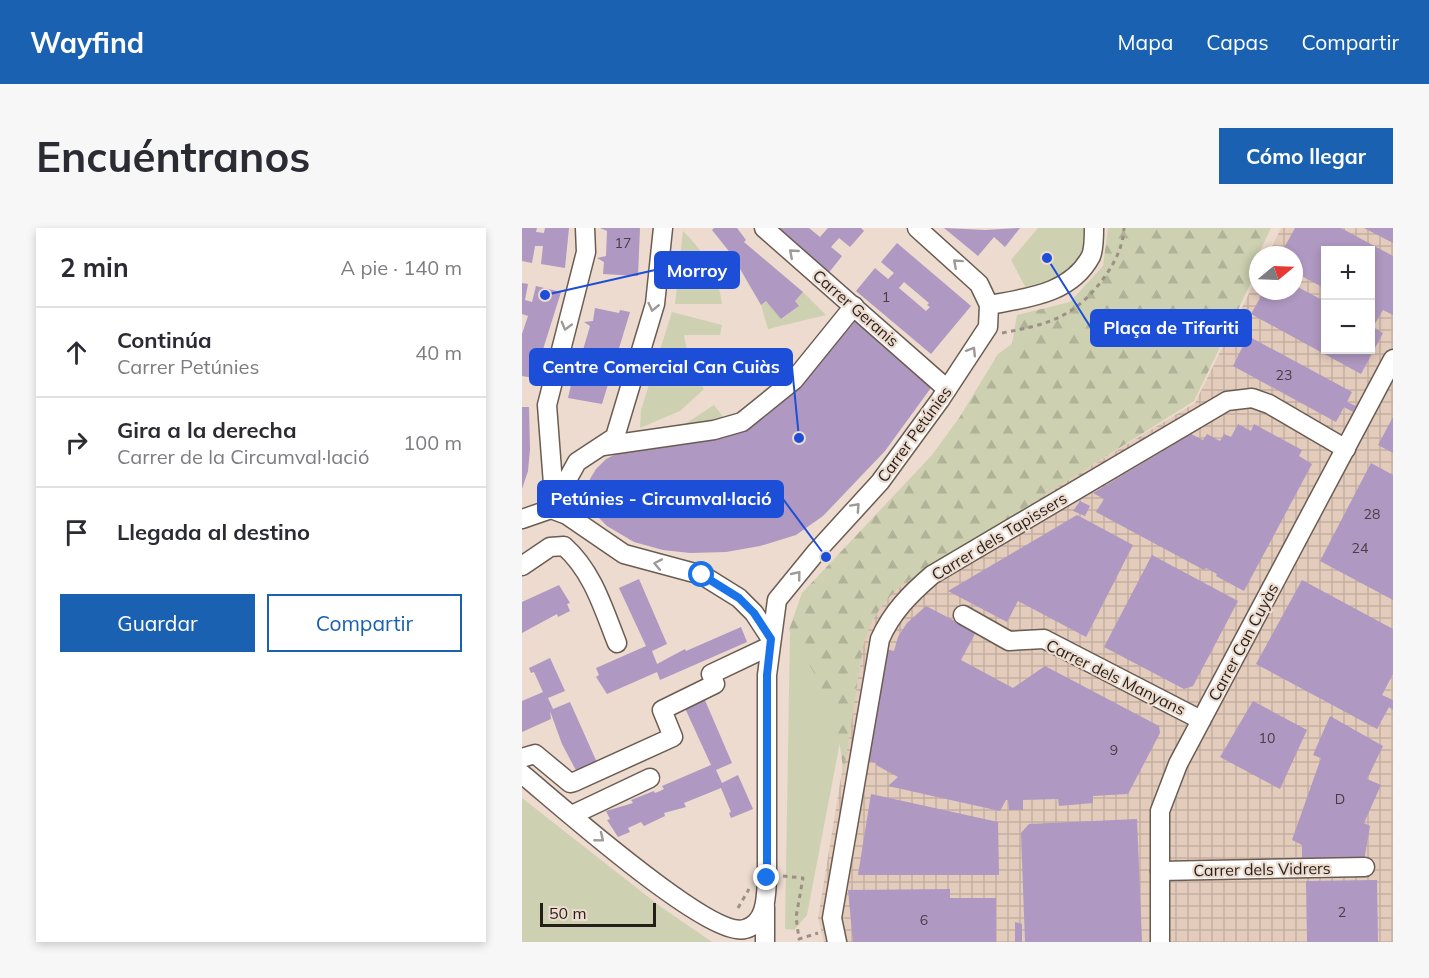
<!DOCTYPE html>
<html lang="es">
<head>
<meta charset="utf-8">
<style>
  body { margin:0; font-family:Mulish,sans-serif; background:#f7f7f7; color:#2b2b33 }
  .controls { position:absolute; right:18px; top:18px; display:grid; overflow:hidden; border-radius:0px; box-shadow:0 3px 9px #0003 }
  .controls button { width:54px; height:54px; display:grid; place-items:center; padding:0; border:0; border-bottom:2px solid #e1e1e2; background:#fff; color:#2b2b33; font:30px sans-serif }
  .compass { position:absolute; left:727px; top:18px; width:54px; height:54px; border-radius:50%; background:#fff; box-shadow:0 3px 9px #0003; rotate:71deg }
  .scale { position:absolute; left:18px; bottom:15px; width:116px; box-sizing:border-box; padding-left:6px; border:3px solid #251f1a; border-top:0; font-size:16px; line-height:21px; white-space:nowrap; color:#251f1a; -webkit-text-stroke:4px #ecdbce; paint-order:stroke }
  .stop { position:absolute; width:18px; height:18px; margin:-14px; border:4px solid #1a73e8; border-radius:50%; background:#fff }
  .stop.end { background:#1a73e8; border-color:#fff; box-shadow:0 2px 6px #0008 }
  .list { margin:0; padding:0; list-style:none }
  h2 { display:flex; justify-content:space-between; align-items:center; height:78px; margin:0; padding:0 24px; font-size:26px }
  h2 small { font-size:20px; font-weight:400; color:#7c7c81 }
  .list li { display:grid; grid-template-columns:39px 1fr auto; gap:18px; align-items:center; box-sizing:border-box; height:90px; padding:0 24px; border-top:2px solid #e1e1e2 }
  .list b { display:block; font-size:22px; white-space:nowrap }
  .list p { margin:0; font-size:20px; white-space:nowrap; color:#7c7c81 }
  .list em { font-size:20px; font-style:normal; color:#7c7c81 }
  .actions { display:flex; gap:12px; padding:18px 24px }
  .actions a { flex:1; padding:14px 0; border:2px solid #1a61b1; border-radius:0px; text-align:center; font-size:21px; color:#1a61b1 }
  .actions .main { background:#1a61b1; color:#fff }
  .icon { flex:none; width:33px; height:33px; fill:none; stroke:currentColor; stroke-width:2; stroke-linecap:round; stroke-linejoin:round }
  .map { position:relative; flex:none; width:871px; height:714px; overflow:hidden; border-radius:0px }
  header { display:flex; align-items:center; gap:36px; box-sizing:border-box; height:84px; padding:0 30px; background:#1a61b1; color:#fff }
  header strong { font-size:28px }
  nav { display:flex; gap:33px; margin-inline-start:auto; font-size:21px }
  .intro { display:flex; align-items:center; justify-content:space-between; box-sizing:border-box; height:144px; padding:0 36px }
  h1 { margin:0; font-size:42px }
  .button { padding:15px 27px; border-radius:0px; background:#1a61b1; color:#fff; font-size:21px; font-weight:700 }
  main { display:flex; gap:36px; padding:0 36px }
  aside { flex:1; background:#fff; border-radius:0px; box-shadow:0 3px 9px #0003 }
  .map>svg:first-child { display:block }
  .industrial { fill:url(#industrial-grid); fill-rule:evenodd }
  .green { fill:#cdd1b1 }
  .forest { fill:url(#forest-firs) }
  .building { fill:#af98c1; fill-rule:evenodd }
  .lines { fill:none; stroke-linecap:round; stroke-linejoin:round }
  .minor-casing { stroke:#6b5c52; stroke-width:21 }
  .path { stroke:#9c8f85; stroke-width:3; stroke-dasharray:4.5 4.5; stroke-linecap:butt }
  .minor { stroke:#fff; stroke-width:18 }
  .oneway { stroke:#9d9a98 }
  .route { stroke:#1a73e8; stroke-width:8 }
  .labels { text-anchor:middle; stroke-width:4.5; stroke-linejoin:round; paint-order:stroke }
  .number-label { font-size:14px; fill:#483d44 }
  .street-label { font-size:16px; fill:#251f1a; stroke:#ecdbce }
  .leader { fill:none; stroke:#1d4ed8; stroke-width:2 }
  .callout-dot { fill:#1d4ed8; stroke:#ecdbce; stroke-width:2 }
  .callout { fill:#1d4ed8; stroke:#1d4ed8; stroke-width:2 }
  .callout-label { font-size:18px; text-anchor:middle; font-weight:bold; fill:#fff }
</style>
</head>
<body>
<header>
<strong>Wayfind</strong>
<nav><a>Mapa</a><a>Capas</a><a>Compartir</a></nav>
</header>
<div class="intro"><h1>Encuéntranos</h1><a class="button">Cómo llegar</a></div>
<main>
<aside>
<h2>2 min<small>A pie · 140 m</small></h2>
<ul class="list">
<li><svg class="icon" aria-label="ahead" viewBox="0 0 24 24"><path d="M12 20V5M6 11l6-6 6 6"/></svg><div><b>Continúa</b><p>Carrer Petúnies</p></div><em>40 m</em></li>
<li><svg class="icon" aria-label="right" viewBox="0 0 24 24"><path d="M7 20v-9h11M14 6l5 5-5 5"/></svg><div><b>Gira a la derecha</b><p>Carrer de la Circumval·lació</p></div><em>100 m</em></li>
<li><svg class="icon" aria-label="arrive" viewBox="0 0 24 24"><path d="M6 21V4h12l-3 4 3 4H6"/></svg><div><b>Llegada al destino</b></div></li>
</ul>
<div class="actions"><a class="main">Guardar</a><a>Compartir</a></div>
</aside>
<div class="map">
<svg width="871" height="714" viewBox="0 0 871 714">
  <defs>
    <pattern id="industrial-grid" width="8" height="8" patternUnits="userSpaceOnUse" patternTransform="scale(1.5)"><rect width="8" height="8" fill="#e4ccbc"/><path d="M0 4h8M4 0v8" fill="none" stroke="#c3afa1"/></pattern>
    <pattern id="forest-firs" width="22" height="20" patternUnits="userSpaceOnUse" patternTransform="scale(1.5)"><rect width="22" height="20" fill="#cdd1b1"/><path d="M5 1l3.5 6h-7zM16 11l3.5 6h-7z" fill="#b0b398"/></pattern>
  </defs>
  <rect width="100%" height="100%" fill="#ecdbce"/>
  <!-- industrial -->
  <path class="industrial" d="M759,0H871V714H302L296,690L348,372L673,175L736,47V63H772V27H746ZM804,22H848V122H804Z"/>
  <!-- green -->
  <g class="green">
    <path d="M516,0H565C569,18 555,39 541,49C532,56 517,60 506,64L489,32Z"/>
    <path d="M161,3C182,24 196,46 200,76H153Z"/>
    <path d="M281,64L304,87L246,101L239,77L244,73L260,91L276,79L273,73Z"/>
    <path d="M150,84L200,97L198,107H162L168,138L182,161L158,183L118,200L119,182Z"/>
    <path d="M192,177L205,194L160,198Z"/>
    <path d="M283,372H345L285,687L272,702L263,701L268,406Z"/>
    <path d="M0,570L139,679L190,714H0Z"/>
  </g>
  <!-- forest -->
  <path class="forest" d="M586,0H749L737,25L739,27H736V40L672,173L383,355C361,372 347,393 341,419L321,549C320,493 296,448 267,402L280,365L410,227L437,190L476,126L490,116L495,87L548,74L581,38Z"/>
  <!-- building -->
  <g class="building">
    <path d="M0,0H15L14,4L22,5L23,0H47L43,40L19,36L21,18H13L10,35L0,33Z"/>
    <path d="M78,0H118L116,48L81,46L82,34L75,30L84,28L85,3Z"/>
    <path d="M192,0H215L224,12L222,14L281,64L273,73L277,78L259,91L244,73L239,77L210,27L190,2Z"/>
    <path d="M252,0H287L298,9L306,0H339L342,3L328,19L317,10L309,19L320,28L305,47Z"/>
    <path d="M422,0L463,2L498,0L483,19L472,9L456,28Z"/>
    <path d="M773,0H819L871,28V87L861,82L851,99L861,105L839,146L729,86L742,63H772V57L804,74V122H849V22H804V61L772,44V27H758Z"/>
    <path d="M842,0H871V15Z"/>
    <path d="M375,15L449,78L409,126L334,63L353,40L366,51L372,45L359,34ZM382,54L407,75L405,77L408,79L404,83L377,60Z"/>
    <path d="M0,55L6,56L3,72L10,74L14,58L39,64L12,150L0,148V106L6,88L0,86Z"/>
    <path d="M73,80L97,85L98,82L108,84L80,176L46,170L49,157L43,154L45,150L52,152L58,128L53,123L61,122L68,98L62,94L71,93Z"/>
    <path d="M334,92L411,157L363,223L301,288L274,307L238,318L204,324L168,325L141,322L112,314L85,298L70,283L65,265L68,251L74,241L84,231L96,225L242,187L280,157Z"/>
    <path d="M726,108L830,164L825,174L834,178L831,184L822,179L814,194L711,138Z"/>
    <path d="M0,179H7L8,221L6,243L0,261Z"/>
    <path d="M871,189V225L856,217Z"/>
    <path d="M716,196L729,203L732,196L780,222L777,228L790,236L722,363L694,348L695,346L684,340L682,342L574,284L582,271L571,265L669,206L681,212L685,206L698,213L702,206L709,209Z"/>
    <path d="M849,235L871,247V372L798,333Z"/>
    <path d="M558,273L568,278L563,288L551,283Z"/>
    <path d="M555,287L611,317L564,409L496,373L485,394L426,363Z"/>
    <path d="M630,327L716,373L671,458L662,461L582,419Z"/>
    <path d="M117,351L145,416L130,423L135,436L163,421L164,423L219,399L225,414L138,452L135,444L85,466L74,449L77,447L74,440L124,418L97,360Z"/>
    <path d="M780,352L871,401V446L860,467L871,472V482L867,479L855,501L734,436Z"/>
    <path d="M37,357L48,375L45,376L48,383L36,389L35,386L0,405V374Z"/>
    <path d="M404,378L454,404L439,432L491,460L523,438L637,498L638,505L606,566L571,568V575L537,578L536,571L501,572V582H487L486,572H484L478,583L366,558L376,549L354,537V535L346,533L364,421L372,423L376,409L385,395Z"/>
    <path d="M28,430L43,463L26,470L31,481L48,474L77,539L57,548L40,516L28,483L29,491L0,504V473L21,464L12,444L9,445L7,440Z"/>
    <path d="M182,470L210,535L194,542L200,555L216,547L231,581L209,590L207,585L209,584L199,560L162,575L164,579L142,585L143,588L122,598L119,594L106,600L108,604L96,609L85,592L88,591L84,583L111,575L109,572L132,563L133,565L138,563L142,561L140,558L189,537L162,478Z"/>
    <path d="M731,473L785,502L758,561L698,529Z"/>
    <path d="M808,488L861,518L845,551L859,557L842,595L848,598L842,633L780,635V617L770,612L799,530L791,527Z"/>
    <path d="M349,566L476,594L477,647H336Z"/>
    <path d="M615,591L620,714H503L499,605L507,596Z"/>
    <path d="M855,652L856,714H785L784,653Z"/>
    <path d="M428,661V670H474V714H331L326,662Z"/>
    <path d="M493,694L500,696V714H493Z"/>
  </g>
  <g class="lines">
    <defs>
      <g id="minor">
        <path d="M141,0L133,76L93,209L55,234L29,281L45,287L102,326L180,347L217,370L232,385L249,411"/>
        <path d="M242,0L425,161"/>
        <path d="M467,77C505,70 549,66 569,28C572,21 572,8 572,0"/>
        <path d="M81,218L192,202L220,194L272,152L332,78"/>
        <path d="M0,291L29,281L31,256L25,177L64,24L63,0"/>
        <path d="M0,338L28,319L42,318C71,344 81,380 95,415"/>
        <path d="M441,387L487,413L522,411L679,492"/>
        <path d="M0,530L13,526L48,555L52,554L151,509L140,482L193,456L189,446L248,418"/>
        <path d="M0,546C33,573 187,711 223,701C245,695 244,668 245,650V447L255,372L295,323L358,254L418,172L466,99L467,77L457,56L395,0"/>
        <path d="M50,587L128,550"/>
        <path d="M638,643L843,639"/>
        <path d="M243,714V679"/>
        <path d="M315,714L310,690L358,411C370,384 388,366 410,347L705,173L730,170L747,176L824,221"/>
        <path d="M638,714V583L656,536L871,131"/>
      </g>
    </defs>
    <!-- minor casing -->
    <use href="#minor" class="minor-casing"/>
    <!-- path -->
    <g class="path">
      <path d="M480,105C528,96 554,89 584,47C594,32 601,18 602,0"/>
      <path d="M261,648L281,650L274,689L277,711L296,705"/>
      <path d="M216,680L227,661"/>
    </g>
    <!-- minor -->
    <use href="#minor" class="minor"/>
  </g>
  <!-- one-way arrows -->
  <defs><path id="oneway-chevron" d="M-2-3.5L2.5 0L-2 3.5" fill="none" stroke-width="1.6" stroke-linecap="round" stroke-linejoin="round" transform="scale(1.5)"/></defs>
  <g class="oneway">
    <use href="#oneway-chevron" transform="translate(271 25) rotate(-139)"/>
    <use href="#oneway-chevron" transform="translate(435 35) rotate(-138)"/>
    <use href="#oneway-chevron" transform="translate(131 79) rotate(103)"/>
    <use href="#oneway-chevron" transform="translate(44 98) rotate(105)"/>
    <use href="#oneway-chevron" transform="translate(450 123) rotate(-58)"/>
    <use href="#oneway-chevron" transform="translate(334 279) rotate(-47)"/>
    <use href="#oneway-chevron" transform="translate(136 336) rotate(-169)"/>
    <use href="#oneway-chevron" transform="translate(275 347) rotate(-51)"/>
    <use href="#oneway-chevron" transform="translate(78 610) rotate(39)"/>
  </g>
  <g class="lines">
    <!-- route -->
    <path class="route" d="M180,347L217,370L232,385L249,411L245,447V650"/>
  </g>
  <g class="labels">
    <!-- number labels -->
    <g class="number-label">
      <text x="101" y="20">17</text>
      <text x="364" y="74">1</text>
      <text x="762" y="152">23</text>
      <text x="850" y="291">28</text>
      <text x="838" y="325">24</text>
      <text x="745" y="515">10</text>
      <text x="592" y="527">9</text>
      <text x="818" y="576">D</text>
      <text x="820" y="689">2</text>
      <text x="402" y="697">6</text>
    </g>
    <!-- street labels -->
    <g class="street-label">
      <text transform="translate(334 80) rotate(41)" y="6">Carrer Geranis</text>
      <text transform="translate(392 206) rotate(-54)" y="6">Carrer Petúnies</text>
      <text transform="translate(477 308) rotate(-31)" y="6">Carrer dels Tapissers</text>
      <text transform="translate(721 414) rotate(-62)" y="6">Carrer Can Cuyàs</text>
      <text transform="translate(594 449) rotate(26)" y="6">Carrer dels Manyans</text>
      <text transform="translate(740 641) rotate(-1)" y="6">Carrer dels Vidrers</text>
    </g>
  </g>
  <!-- callouts -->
  <path class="leader" d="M23 67L133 42M525 30L569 100M277 210L270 139M304 329L261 271"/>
  <g class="callout-dot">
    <circle cx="23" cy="67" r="6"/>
    <circle cx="525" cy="30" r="6"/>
    <circle cx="277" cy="210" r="6"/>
    <circle cx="304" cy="329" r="6"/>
  </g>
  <g class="callout">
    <rect x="133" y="24" width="84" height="36" rx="6"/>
    <rect x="569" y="82" width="160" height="36" rx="6"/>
    <rect x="8" y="121" width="262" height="36" rx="6"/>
    <rect x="16" y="253" width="245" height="36" rx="6"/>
  </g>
  <g class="callout-label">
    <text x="175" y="49">Morroy</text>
    <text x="649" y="106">Plaça de Tifariti</text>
    <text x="139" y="145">Centre Comercial Can Cuiàs</text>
    <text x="139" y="277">Petúnies - Circumval·lació</text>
  </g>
</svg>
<div class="controls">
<button>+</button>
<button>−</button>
</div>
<svg class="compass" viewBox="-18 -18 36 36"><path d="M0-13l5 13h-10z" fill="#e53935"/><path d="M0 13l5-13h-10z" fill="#7c7c81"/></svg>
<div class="scale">50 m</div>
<div class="stop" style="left:180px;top:347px"></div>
<div class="stop end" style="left:245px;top:650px"></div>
</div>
</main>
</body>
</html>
